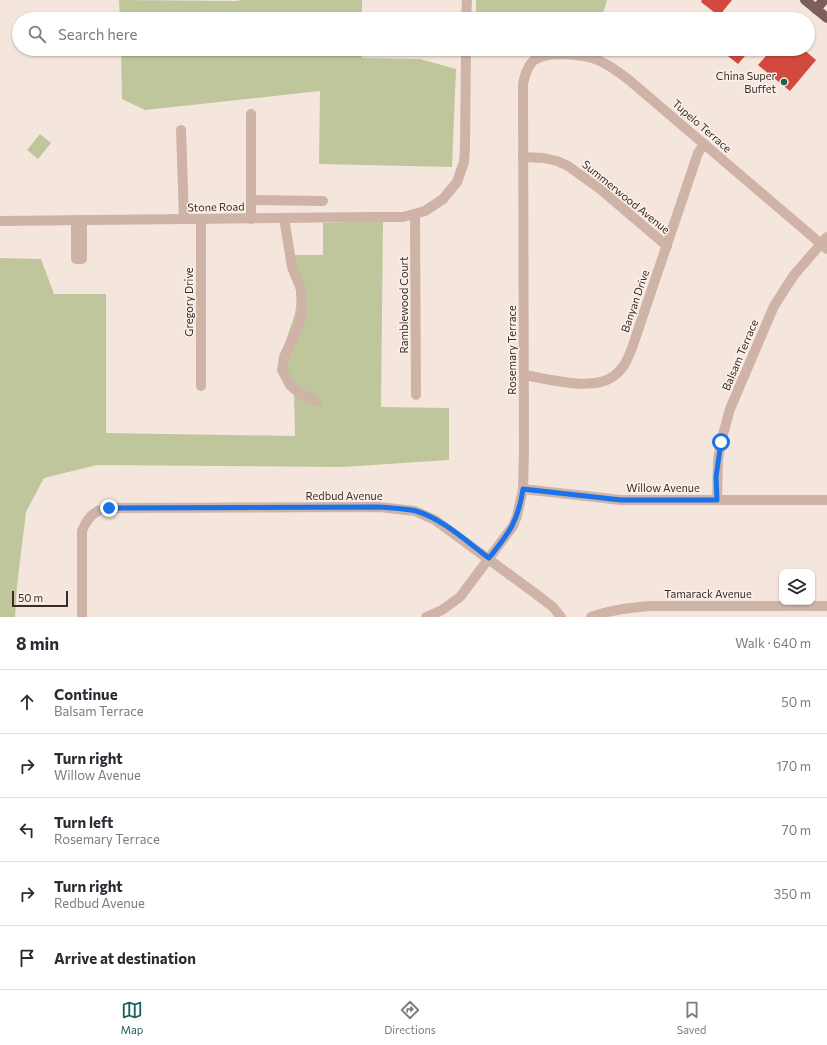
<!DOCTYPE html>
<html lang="en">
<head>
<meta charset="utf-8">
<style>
  body { margin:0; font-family:Commissioner,sans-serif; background:#f2f2f3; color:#2b2b33 }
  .controls { position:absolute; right:12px; bottom:12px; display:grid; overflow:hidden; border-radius:8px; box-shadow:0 1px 3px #0004 }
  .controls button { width:36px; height:36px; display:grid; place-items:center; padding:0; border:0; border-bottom:1px solid #e1e1e2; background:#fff; color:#2b2b33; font:20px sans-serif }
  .scale { position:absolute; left:12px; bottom:10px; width:56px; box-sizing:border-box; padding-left:4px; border:2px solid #3b2b28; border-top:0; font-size:11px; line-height:14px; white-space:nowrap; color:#3b2b28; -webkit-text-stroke:3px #fcf1ea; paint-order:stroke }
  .stop { position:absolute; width:12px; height:12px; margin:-9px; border:3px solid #1a73e8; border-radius:50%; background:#fff }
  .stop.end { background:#1a73e8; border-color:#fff; box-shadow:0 1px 4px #0008 }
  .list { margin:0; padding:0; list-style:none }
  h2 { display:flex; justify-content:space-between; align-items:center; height:52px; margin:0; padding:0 16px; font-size:17px }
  h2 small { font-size:13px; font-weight:400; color:#7c7c81 }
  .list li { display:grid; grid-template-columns:26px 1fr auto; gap:12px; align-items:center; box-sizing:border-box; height:64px; padding:0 16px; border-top:1px solid #e1e1e2 }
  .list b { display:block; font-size:15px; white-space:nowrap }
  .list p { margin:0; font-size:13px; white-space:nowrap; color:#7c7c81 }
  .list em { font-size:13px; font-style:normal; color:#7c7c81 }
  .icon { flex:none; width:22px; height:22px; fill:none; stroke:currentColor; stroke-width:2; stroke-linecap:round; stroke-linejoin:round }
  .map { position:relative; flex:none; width:827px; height:617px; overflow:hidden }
  .search { position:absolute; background:#fff; box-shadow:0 1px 3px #0004; left:12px; right:12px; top:12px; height:44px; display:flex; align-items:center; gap:10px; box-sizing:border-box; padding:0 14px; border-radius:22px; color:#7c7c81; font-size:15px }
  .sheet { height:372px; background:#fff }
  nav { display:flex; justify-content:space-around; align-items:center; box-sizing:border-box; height:56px; border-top:1px solid #e1e1e2; background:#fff; font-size:11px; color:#7c7c81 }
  nav a { display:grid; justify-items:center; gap:2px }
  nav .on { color:#19615a }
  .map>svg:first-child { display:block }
  .green { fill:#bfc69b }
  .building { fill:#d2493e }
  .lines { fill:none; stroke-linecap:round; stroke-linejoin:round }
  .minor { stroke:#cfb3a7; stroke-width:10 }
  .major { stroke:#7e5e58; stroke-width:10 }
  .route { stroke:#1a73e8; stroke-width:5 }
  .poi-dot { fill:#19615a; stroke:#fcf1ea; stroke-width:1.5 }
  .labels { text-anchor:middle; stroke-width:3; stroke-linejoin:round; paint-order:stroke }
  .poi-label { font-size:11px; fill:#3b2b28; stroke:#fcf1ea; text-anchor:end }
  .street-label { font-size:11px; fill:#3b2b28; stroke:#fcf1ea }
</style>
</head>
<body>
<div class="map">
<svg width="827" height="617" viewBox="0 0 827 617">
  <rect width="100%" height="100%" fill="#f5e6dd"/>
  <!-- green -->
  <g class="green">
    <path d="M119,0L236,1L242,0H362V19H120Z"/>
    <path d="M476,0H607L603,13L558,16L549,19H476Z"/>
    <path d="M121,49H361L362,58L420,59L456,69L452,167L319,164L320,91L145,110L122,99Z"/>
    <path d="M40,134L51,143L38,159L27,150Z"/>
    <path d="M383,221L381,407L449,408V460L342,467L97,465L44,478L26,512L17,586L15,617H0V258L41,259L54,294H106V438V433L295,436L294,393L281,355L295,314L297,298L295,283L286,255H323V223Z"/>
  </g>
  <!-- building -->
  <g class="building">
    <path d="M702,0H732L719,16L701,2Z"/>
    <path d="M760,12L767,19H754Z"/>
    <path d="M727,49H751L738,64L724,53Z"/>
    <path d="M772,49H803L816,60L790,91L758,65Z"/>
  </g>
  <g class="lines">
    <!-- minor -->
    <g class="minor">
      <path d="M466,19L467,0"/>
      <path d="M251,114V219"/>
      <path d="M181,130L184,219"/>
      <path d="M523,157L544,158L557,161L568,166L600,189L667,246"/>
      <path d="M251,200L323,201"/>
      <path d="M415,214L416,395"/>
      <path d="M284,218L292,267L301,289L302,308L300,323L284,357L282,370L290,385L299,393L317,402"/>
      <path d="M76,220V259H82V220"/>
      <path d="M0,221L374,217H403L425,211L443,199L457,182L464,162L465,147L466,49"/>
      <path d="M524,375C549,379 593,392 614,376C624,369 628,358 632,348L698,153L704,144"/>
      <path d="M201,386V219"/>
      <path d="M523,489L621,500H827"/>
      <path d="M717,500L718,460L721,442L730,409L774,306L794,275L827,237"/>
      <path d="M82,617V531C87,518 95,509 109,508L379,507L415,511L435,520L536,594L553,607L561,617"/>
      <path d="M426,617L442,610L460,597L513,526L517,516L523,489L524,451L523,84C525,75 527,67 533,61C546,50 585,54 600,61C611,66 620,73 629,80L827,249"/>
      <path d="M591,617C610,610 629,608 649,606H827"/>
    </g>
    <!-- major -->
    <g class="major">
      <path d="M805,0L827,18"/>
      <path d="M816,9L824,0"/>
    </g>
  </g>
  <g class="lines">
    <!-- route -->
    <path class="route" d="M109,508L379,507C391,508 404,508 416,511C443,519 467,542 489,558C509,533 518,522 523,489L621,500H717L716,477L721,442"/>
  </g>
  <!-- markers -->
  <circle class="poi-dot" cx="784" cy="82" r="4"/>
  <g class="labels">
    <!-- poi labels -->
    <g class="poi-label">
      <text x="776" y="80">China Super<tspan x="776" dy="13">Buffet</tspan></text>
    </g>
    <!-- street labels -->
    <g class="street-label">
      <text transform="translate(702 126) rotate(41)" y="4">Tupelo Terrace</text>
      <text transform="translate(626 197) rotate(39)" y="4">Summerwood Avenue</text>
      <text transform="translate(216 207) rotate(-1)" y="4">Stone Road</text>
      <text transform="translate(635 301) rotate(-71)" y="4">Banyan Drive</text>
      <text transform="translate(189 302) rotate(-90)" y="4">Gregory Drive</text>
      <text transform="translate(404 305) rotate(-90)" y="4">Ramblewood Court</text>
      <text transform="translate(512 350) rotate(-90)" y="4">Rosemary Terrace</text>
      <text transform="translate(740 355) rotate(-67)" y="4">Balsam Terrace</text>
      <text x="663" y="492">Willow Avenue</text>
      <text x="344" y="500">Redbud Avenue</text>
      <text x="708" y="598">Tamarack Avenue</text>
    </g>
  </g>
</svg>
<div class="controls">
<button><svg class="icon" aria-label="layers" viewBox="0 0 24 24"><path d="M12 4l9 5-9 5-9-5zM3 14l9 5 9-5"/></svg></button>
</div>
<div class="scale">50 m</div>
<div class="stop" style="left:721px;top:442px"></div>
<div class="stop end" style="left:109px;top:508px"></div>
<div class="search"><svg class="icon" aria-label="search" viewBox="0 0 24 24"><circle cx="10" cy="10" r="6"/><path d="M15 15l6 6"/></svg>Search here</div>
</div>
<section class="sheet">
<h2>8 min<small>Walk · 640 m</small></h2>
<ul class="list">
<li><svg class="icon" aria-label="ahead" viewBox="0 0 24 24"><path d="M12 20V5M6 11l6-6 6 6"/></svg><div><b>Continue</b><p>Balsam Terrace</p></div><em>50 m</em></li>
<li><svg class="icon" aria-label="right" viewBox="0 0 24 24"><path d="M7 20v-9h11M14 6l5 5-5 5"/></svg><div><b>Turn right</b><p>Willow Avenue</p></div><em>170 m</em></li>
<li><svg class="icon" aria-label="left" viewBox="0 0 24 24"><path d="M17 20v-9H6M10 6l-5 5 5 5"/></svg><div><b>Turn left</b><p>Rosemary Terrace</p></div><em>70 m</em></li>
<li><svg class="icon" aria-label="right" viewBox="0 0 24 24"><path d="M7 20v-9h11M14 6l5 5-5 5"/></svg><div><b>Turn right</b><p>Redbud Avenue</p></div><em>350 m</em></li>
<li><svg class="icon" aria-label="arrive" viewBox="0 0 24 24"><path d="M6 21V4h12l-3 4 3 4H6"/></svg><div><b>Arrive at destination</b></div></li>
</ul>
</section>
<nav>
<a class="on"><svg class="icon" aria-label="map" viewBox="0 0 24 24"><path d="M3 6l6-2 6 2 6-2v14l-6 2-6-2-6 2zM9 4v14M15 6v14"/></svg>Map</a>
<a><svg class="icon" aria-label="directions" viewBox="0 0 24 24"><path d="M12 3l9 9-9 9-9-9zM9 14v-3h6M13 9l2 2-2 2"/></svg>Directions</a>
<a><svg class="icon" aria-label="saved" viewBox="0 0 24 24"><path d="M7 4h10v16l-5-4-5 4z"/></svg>Saved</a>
</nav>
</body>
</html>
